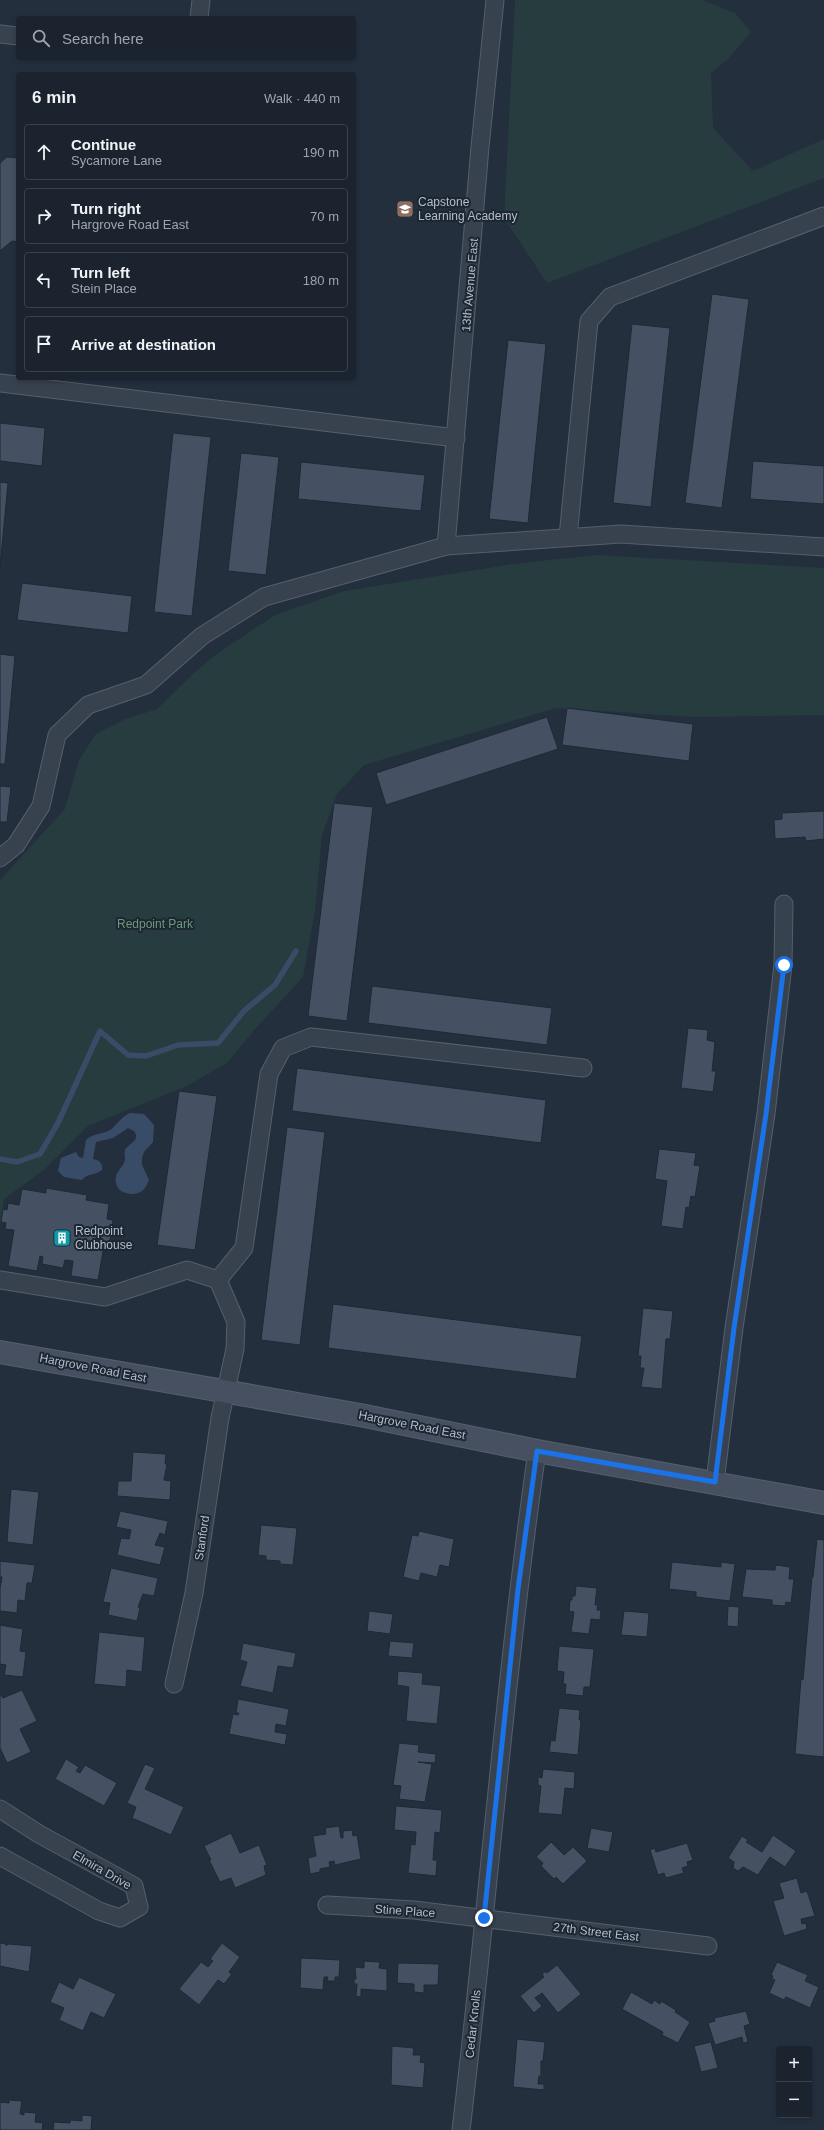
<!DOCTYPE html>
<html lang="en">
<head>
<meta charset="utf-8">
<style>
  body { margin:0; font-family:Arial,sans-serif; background:#242b36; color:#f1f3f6 }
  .controls { position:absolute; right:12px; bottom:12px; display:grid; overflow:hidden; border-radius:4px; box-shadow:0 2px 6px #0003 }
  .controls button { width:36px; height:36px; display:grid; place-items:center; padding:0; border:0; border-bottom:1px solid #39404a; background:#1b232e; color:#f1f3f6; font:20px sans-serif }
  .stop { position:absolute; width:12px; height:12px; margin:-9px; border:3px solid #1a73e8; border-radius:50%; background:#fff }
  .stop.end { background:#1a73e8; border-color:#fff; box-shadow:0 1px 4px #0008 }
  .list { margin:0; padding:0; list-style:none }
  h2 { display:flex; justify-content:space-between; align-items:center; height:52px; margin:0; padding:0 16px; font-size:17px }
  h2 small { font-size:13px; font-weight:400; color:#a0a4aa }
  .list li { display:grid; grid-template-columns:26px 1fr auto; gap:12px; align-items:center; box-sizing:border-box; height:56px; margin:0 8px 8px; padding:0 8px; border:1px solid #39404a; border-radius:4px }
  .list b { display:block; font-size:15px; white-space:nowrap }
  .list p { margin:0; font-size:13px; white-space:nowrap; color:#a0a4aa }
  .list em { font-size:13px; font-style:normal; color:#a0a4aa }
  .icon { flex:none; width:22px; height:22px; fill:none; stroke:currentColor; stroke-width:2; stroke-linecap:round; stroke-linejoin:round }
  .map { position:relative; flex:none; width:824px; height:2130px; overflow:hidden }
  .search { position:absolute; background:#1b232e; box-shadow:0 2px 6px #0003; left:16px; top:16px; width:340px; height:44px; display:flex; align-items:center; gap:10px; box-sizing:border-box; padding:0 14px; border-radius:4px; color:#a0a4aa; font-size:15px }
  .panel { position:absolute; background:#1b232e; box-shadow:0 2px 6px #0003; left:16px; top:72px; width:340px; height:308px; border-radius:4px }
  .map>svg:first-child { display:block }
  .green { fill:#263c3f }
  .water { fill:#394c67 }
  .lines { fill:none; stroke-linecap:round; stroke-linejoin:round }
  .stream { stroke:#394c67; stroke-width:5.5 }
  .building { fill:#455162; stroke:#1f2835 }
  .minor-casing { stroke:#565f6c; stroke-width:19 }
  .secondary-casing { stroke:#565f6c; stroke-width:24 }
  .minor { stroke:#38414e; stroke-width:17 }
  .secondary { stroke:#465061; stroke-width:22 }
  .route { stroke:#1a73e8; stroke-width:5 }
  .labels { text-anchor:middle; stroke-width:4; stroke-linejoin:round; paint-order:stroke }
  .poi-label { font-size:12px; fill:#b4bcc9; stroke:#1d2633; text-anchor:start }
  .street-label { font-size:12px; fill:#b4bcc9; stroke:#1d2633 }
  .park-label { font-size:12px; fill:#6b9a76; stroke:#1d2633 }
</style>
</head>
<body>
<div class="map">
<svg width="824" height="2130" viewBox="0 0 824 2130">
  <rect width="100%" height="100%" fill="#242f3e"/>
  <!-- green -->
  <g class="green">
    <path d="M515,0H702L735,13L751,32L728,59L711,73L713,128L753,171L824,139V178L547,283L504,218Z"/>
    <path d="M597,555L824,568V715L694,717L556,708L364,765L337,794L322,835L315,911L303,977L256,1028L227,1063L187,1086L88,1126L44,1170L4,1199L0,1227V880L65,809L79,760L95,735L125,719L157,709L195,672L218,653L275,615L344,591L513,564Z"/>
  </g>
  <!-- water -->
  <path class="water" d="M130,1113L144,1114L154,1125L153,1142L144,1152L142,1158V1165L149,1180C147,1184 146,1188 142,1191C134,1197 118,1194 116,1183C114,1171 123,1169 125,1160C125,1157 124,1154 125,1150C129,1143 141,1141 134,1131L128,1128L113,1138L96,1142L93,1159C99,1160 103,1163 102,1170C95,1176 88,1172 82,1180L64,1177L58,1171L61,1158L76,1152L79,1157L83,1158L86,1140C95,1132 102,1135 110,1130C118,1124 121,1117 130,1113Z"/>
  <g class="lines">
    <!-- stream -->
    <path class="stream" d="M0,1159L17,1162L40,1154L58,1123L100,1031L128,1055L146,1056L178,1045L218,1043L244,1011L275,985L296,951"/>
  </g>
  <!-- building -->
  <g class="building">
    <path d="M7,157L18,158V242L12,241L0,251V163Z"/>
    <path d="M712,294L749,299L722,508L685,503Z"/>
    <path d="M632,324L670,328L651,507L613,503Z"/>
    <path d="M508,340L546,344L528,523L489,519Z"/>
    <path d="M0,423L45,428L42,466L0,461Z"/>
    <path d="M173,433L211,437L192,616L154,612Z"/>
    <path d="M241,453L279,457L266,575L228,571Z"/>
    <path d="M753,461L824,466V504L750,499Z"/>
    <path d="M301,462L425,475L421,511L298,499Z"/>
    <path d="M0,482L8,483L0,568Z"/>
    <path d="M22,583L132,596L128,633L17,620Z"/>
    <path d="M0,654L15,656L5,764H0Z"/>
    <path d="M567,708L693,724L689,761L562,745Z"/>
    <path d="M547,717L558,749L386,805L376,773Z"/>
    <path d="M0,786L11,787L7,822H0Z"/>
    <path d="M334,803L373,807L347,1021L308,1016Z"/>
    <path d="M824,811V839L806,841L805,837L775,839L774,820L782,819V813Z"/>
    <path d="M372,986L552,1008L547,1045L368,1023Z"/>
    <path d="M688,1028L708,1030L707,1040L715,1042L712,1071H716L713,1092L681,1088Z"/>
    <path d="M297,1068L546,1100L541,1143L292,1111Z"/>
    <path d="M179,1091L217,1096L195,1250L157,1245Z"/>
    <path d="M287,1127L325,1132L300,1345L261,1340Z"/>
    <path d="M659,1149L696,1153L694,1165L700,1166L695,1197L691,1196L689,1208L686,1207L683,1229L661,1226L667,1181L655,1179Z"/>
    <path d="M46,1188L87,1195L86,1200L109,1204L107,1219L113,1220L109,1246H104L98,1280L71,1276L73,1261L65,1260L63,1268L42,1264L43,1257L40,1256L37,1271L8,1266L14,1230L5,1229L6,1223L1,1222L3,1209L7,1210L8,1203L19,1205L22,1189L46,1193Z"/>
    <path d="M333,1304L582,1336L576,1379L328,1348Z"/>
    <path d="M643,1308L673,1311L670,1339H666L662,1389L641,1387L644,1368H640L641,1356H638Z"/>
    <path d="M133,1452L166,1454L165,1464H167L164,1480L171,1481L170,1500L117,1496L118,1481H131Z"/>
    <path d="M11,1489L39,1492L33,1545L7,1542Z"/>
    <path d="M120,1511L168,1521L165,1535L160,1533L155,1545L165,1547L160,1565L117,1555L121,1538L129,1539L131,1530L116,1527Z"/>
    <path d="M261,1525L297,1528L293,1565L280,1564V1561L266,1560V1556L258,1555Z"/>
    <path d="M419,1531L454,1539L449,1567L440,1565L437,1577L421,1573L419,1581L403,1577L412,1535L418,1536Z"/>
    <path d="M817,1539L824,1540V1757L795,1754L801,1679L803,1680L812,1577H813Z"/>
    <path d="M0,1561L35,1565L32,1583H27L25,1601L18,1600L17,1613L0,1611V1588L2,1577H0Z"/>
    <path d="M672,1562L721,1567V1562L735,1564L730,1601L696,1597V1592L669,1589Z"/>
    <path d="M776,1565L790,1567L789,1579H794L791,1603L786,1602L785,1606L772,1605V1600L742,1597L746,1569L775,1570Z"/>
    <path d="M111,1568L158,1578L154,1596L143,1594L138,1607L140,1608L137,1621L108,1615L110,1603L103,1602Z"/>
    <path d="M576,1586L597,1588L595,1605H598L597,1610H601L600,1620L591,1619L589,1634L571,1632L574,1612L569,1611L570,1600H572V1596H575Z"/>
    <path d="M728,1606L739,1607L738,1627L727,1626Z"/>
    <path d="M369,1611L393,1614L390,1634L367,1631Z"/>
    <path d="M624,1611L649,1613L647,1637L621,1635Z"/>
    <path d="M0,1625L23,1629L20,1651L26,1652L23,1677L4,1675L6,1665L0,1664Z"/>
    <path d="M99,1632L145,1637L142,1672L127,1670L126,1687L94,1684Z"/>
    <path d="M390,1641L414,1643L412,1658L388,1656Z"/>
    <path d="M243,1643L296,1653L293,1668L278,1666L273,1693L240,1686L247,1662L240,1660Z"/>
    <path d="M559,1646L594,1649L590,1687H584L583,1696L565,1694L566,1684H563L564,1672L557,1671Z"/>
    <path d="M398,1671L423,1673L422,1684L441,1686L437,1724L406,1721L409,1687L397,1685Z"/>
    <path d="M22,1690L37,1721L20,1729L31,1752L7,1763L0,1748V1693L3,1698Z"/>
    <path d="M238,1699L289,1709L286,1726L276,1724L275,1732L287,1734L285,1745L229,1734L233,1714L238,1715L239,1713H236Z"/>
    <path d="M559,1708L580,1710L579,1720H581L578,1755L549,1752L551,1740L555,1741Z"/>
    <path d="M399,1743L419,1745L418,1752L436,1754L435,1763L418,1762L432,1764L425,1802L399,1799L401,1786L393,1785Z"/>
    <path d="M66,1759L79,1767L76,1771L80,1773L85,1765L117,1783L104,1806L55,1779Z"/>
    <path d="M145,1764L155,1768L145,1789L184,1807L171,1835L132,1818L136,1807L127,1803Z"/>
    <path d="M543,1769L575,1772L574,1789L565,1788L562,1815L538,1813L541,1786L538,1785V1777L542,1778Z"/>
    <path d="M396,1806L442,1810L440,1833L435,1832L433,1860H437L436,1876L408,1873L411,1844L415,1845L416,1832L394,1830Z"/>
    <path d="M339,1826L341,1838H343V1831L352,1830L353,1836L357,1835L361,1859L335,1865L334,1861L329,1862L330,1867L320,1869V1872L310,1874L308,1858L316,1856L313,1836L326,1834L325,1828Z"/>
    <path d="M591,1828L613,1832L609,1852L587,1848Z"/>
    <path d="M231,1833L240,1853L259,1845L267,1865L264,1866L266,1875L235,1888L231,1878L220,1882L209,1860H211L204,1846Z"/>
    <path d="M773,1835L796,1851L785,1867L770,1857L758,1875L743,1867L738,1871L733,1868L734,1862L728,1858L742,1836L748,1840L746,1842L762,1852Z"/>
    <path d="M551,1842L564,1855L573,1847L587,1861L563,1884L556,1877L554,1879L541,1866L543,1863L536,1857Z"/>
    <path d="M687,1843L693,1860L687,1862L688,1866L682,1868L684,1873L666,1878L664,1873L658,1875L650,1850L655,1848L656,1852Z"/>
    <path d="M797,1878L801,1893L807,1891L815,1916L801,1919L802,1924L806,1923L807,1929L784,1936L773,1901L784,1898L779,1883Z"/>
    <path d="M0,1943L6,1944V1946L8,1944L32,1946L29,1972L0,1966Z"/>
    <path d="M222,1943L240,1957L229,1972L232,1974L224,1984L218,1980L199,2005L179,1989L201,1962L208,1967L213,1961L210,1959Z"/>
    <path d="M301,1958L340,1960L339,1977H335V1981H327L328,1977H324L323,1990L300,1988Z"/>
    <path d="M364,1961L380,1962L379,1968L387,1969V1991L361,1989V1997L356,1996L357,1984H354V1979H356L355,1967L364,1968Z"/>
    <path d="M777,1962L808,1975L805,1981L819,1987L810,2008L786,1997L784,2000L769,1993L775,1980L772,1979L773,1976L771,1975Z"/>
    <path d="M398,1963L439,1964L438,1985H424V1993L414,1992V1984L397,1983Z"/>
    <path d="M557,1965L581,1994L558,2013L542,1993L535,1998L542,2006L534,2013L520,1996L544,1977L542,1974L546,1971L547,1973Z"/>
    <path d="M79,1977L116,1994L104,2018L91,2012L83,2031L59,2020L64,2008L50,2002L59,1982L73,1989Z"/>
    <path d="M631,1992L652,2004L654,2000L660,2004L661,2001L676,2010L675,2012L690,2022L678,2043L662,2035L663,2032L622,2009Z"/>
    <path d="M746,2011L750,2024L744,2026L748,2042L743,2043L742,2037L715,2045L708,2023L715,2021L714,2018Z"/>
    <path d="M517,2039L545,2042L543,2061H541V2076H539L538,2084H544V2090L513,2087Z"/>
    <path d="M711,2042L718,2068L701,2072L694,2046Z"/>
    <path d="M392,2046L414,2048L413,2055H421L420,2062L425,2063L423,2088L391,2085Z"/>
    <path d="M9,2100L22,2101L20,2114L24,2115V2112L36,2113L35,2122L43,2123L42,2130H0V2102L9,2103Z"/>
    <path d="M82,2115L92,2116L91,2130H53L54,2122L70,2123V2120L82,2121Z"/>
  </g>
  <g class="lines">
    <defs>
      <g id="minor">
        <path d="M199,18L201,0"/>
        <path d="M0,34L18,36"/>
        <path d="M0,383L456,438"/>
        <path d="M568,537L589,321L610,297L824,216"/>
        <path d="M446,546L480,147L495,0"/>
        <path d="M0,858L16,845L41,806L57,735L88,705L146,685L202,636L264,597L446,546L621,534L824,547"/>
        <path d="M0,1280L105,1297L187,1270L218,1280L236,1322L235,1349L220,1418L194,1593L174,1684"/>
        <path d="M218,1280L244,1248L269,1074L283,1048L311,1037L583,1068"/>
        <path d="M715,1482L734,1328L766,1114L783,965L784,904"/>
        <path d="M0,1809L39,1834L134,1886L139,1907L120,1918L99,1911L0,1856"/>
        <path d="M327,1905L414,1910L708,1946"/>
        <path d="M461,2130C488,1904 505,1676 537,1451"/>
      </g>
      <path id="secondary" d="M0,1352L360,1415L537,1451L824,1503"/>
    </defs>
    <!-- minor casing -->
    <use href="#minor" class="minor-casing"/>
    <!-- secondary casing -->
    <use href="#secondary" class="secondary-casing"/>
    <!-- minor -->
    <use href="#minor" class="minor"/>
    <!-- secondary -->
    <use href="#secondary" class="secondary"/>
  </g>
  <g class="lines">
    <!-- route -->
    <path class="route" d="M484,1918L518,1589L537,1451L715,1482L734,1328L766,1114L784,965"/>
  </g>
  <!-- icons -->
  <defs>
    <symbol id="school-square" viewBox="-11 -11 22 22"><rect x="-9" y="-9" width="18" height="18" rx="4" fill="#8d6e63" stroke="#1d2633"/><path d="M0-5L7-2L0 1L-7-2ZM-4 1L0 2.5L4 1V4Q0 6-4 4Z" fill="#fff"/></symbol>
    <symbol id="building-square" viewBox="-11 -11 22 22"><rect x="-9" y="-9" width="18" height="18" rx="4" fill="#0f9aa8" stroke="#1d2633"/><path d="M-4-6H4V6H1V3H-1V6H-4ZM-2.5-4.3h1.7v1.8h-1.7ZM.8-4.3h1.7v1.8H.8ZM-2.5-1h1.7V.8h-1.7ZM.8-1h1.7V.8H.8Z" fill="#fff"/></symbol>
  </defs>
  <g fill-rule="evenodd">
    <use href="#school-square" x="395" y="199" width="20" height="20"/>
    <use href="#building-square" x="52" y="1228" width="20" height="20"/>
  </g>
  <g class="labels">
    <!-- poi labels -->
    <g class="poi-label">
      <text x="418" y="206">Capstone<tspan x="418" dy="14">Learning Academy</tspan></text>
      <text x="75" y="1235">Redpoint<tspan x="75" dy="14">Clubhouse</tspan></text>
    </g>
    <!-- street labels -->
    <g class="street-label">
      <text transform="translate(470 285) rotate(-85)" y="4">13th Avenue East</text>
      <text transform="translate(93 1368) rotate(11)" y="4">Hargrove Road East</text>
      <text transform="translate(412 1425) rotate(11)" y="4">Hargrove Road East</text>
      <text transform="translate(202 1538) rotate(-82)" y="4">Stanford</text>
      <text transform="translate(102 1870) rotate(30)" y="4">Elmira Drive</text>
      <text transform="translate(405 1911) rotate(4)" y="4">Stine Place</text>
      <text transform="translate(596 1932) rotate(7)" y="4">27th Street East</text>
      <text transform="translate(473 2024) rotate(-84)" y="4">Cedar Knolls</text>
    </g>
    <!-- park labels -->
    <g class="park-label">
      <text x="155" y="928">Redpoint Park</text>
    </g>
  </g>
</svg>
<div class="controls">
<button>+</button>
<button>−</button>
</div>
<div class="stop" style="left:784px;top:965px"></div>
<div class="stop end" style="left:484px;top:1918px"></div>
<div class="search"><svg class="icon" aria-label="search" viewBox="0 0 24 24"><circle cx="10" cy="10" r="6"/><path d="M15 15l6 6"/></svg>Search here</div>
<section class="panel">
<h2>6 min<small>Walk · 440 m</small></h2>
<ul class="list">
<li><svg class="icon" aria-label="ahead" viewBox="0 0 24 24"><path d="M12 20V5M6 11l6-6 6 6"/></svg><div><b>Continue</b><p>Sycamore Lane</p></div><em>190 m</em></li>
<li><svg class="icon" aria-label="right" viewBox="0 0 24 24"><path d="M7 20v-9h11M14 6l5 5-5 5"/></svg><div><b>Turn right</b><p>Hargrove Road East</p></div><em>70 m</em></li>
<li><svg class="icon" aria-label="left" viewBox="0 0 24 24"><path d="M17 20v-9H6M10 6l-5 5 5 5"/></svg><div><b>Turn left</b><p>Stein Place</p></div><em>180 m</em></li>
<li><svg class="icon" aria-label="arrive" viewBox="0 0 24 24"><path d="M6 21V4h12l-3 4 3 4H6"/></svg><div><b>Arrive at destination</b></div></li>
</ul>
</section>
</div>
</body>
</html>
